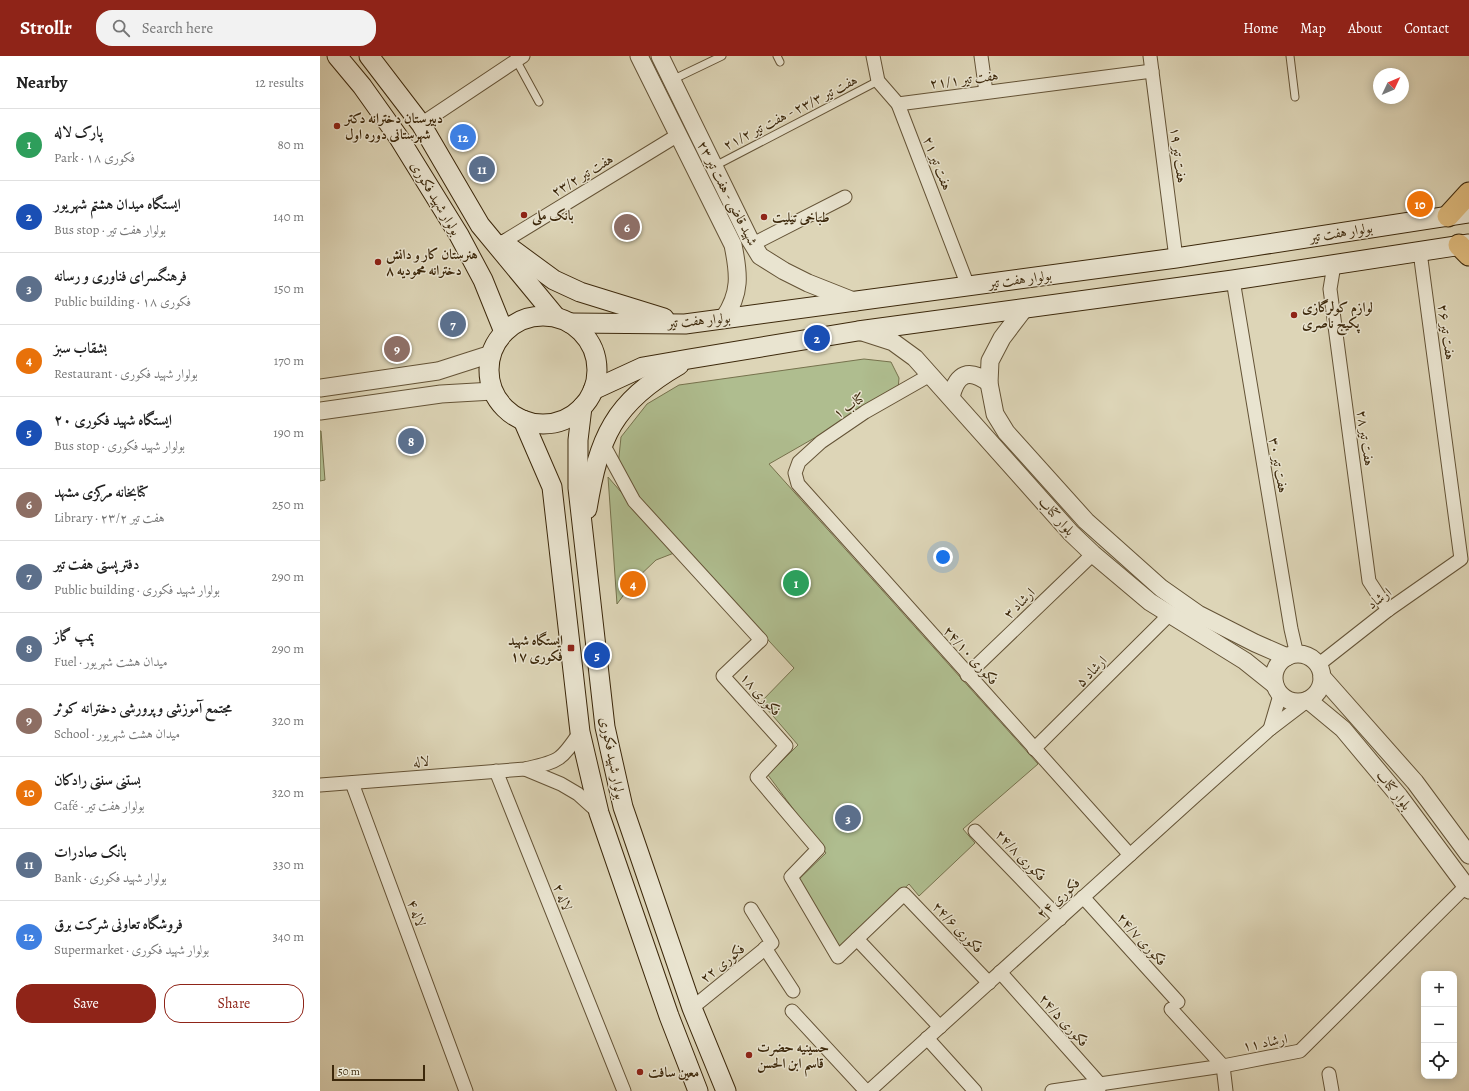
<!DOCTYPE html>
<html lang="en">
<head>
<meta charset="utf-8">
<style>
  body { margin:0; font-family:Alegreya,Amiri,serif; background:#f2f2f2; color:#222 }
  .controls { position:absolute; right:12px; bottom:12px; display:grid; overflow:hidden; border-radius:8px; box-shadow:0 2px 10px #0003 }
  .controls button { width:36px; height:36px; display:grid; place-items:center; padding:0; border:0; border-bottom:1px solid #e0e0e0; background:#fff; color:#222; font:20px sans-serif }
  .compass { position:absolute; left:1053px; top:12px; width:36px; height:36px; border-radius:50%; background:#fff; box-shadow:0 2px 10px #0003; rotate:46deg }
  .scale { position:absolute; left:12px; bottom:10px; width:93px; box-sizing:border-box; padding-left:4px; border:2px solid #3c280b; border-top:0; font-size:11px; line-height:14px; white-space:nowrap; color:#3c280b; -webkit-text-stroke:3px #e9e4d0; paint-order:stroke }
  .you { position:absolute; left:623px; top:501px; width:14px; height:14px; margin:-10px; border:3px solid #fff; border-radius:50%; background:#1a73e8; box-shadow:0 0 0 6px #1a73e833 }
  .badge { display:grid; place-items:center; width:26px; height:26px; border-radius:50%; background:#8f2418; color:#fff; font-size:13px; font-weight:700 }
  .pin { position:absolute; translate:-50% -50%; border:2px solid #fff; box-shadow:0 1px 4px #0006 }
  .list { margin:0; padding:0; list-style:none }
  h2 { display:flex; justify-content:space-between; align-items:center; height:52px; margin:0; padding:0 16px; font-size:17px }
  h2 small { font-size:13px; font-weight:400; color:#767676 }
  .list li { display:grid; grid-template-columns:26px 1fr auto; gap:12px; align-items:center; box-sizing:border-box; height:72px; padding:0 16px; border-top:1px solid #e0e0e0 }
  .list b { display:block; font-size:15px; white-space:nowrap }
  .list p { margin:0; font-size:13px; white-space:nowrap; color:#767676 }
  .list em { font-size:13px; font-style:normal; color:#767676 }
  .actions { display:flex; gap:8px; padding:12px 16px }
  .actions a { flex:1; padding:9px 0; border:1px solid #8f2418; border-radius:16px; text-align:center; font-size:14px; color:#8f2418 }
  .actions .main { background:#8f2418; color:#fff }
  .icon { flex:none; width:22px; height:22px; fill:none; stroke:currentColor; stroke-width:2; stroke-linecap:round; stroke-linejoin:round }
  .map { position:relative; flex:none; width:1149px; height:1035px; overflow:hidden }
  header { display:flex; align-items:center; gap:24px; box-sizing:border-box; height:56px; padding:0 20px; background:#8f2418; color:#fff }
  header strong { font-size:19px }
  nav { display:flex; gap:22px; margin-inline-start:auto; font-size:14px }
  .search { width:280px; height:36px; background:#f2f2f2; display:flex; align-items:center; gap:10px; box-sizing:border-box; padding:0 14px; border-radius:16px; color:#767676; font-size:15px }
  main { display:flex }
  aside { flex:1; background:#fff }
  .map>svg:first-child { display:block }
  .green { fill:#afbd8f; stroke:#76724d }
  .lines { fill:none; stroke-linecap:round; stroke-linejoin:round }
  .service-casing { stroke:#645336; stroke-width:9 }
  .minor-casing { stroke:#645336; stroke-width:15 }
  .tertiary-casing { stroke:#645336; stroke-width:19 }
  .secondary-casing { stroke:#3c280b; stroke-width:21 }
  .primary-casing { stroke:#3c280b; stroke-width:23 }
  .service { stroke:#e9e4d0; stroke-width:7 }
  .minor { stroke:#e9e4d0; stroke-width:13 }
  .tertiary { stroke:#e9e4d0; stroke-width:17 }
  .secondary { stroke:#e9e4d0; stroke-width:19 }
  .primary { stroke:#deba7c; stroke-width:21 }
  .poi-dot { fill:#8f2418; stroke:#e9e4d0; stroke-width:1.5 }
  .labels { text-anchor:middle; stroke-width:3; stroke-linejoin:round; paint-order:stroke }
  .street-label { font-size:14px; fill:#3c280b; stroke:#e9e4d0 }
  .poi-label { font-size:14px; font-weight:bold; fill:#3c280b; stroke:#e9e4d0; text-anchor:start }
</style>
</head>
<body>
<header>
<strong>Strollr</strong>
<div class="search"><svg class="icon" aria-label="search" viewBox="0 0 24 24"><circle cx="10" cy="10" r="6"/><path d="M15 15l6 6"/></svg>Search here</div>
<nav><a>Home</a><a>Map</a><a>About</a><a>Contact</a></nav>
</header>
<main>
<aside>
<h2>Nearby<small>12 results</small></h2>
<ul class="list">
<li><span class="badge" style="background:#2e9e5b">1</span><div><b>پارک لاله</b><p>Park · فکوری ١٨</p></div><em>80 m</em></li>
<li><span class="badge" style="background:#1a4fb4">2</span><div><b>ایستگاه میدان هشتم شهریور</b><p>Bus stop · بولوار هفت تیر</p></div><em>140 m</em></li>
<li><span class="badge" style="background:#5c6f8a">3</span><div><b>فرهنگسرای فناوری و رسانه</b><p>Public building · فکوری ١٨</p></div><em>150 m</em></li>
<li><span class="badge" style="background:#e8710a">4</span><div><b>بشقاب سبز</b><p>Restaurant · بولوار شهید فکوری</p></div><em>170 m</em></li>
<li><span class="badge" style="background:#1a4fb4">5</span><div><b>ایستگاه شهید فکوری ۲۰</b><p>Bus stop · بولوار شهید فکوری</p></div><em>190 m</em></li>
<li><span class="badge" style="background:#8d6e63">6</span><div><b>کتابخانه مرکزی مشهد</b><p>Library · هفت تیر ۲۳/۲</p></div><em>250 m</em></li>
<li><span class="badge" style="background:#5c6f8a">7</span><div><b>دفتر پستی هفت تیر</b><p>Public building · بولوار شهید فکوری</p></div><em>290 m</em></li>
<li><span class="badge" style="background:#5c6f8a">8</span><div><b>پمپ گاز</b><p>Fuel · میدان هشت شهریور</p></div><em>290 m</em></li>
<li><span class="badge" style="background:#8d6e63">9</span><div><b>مجتمع آموزشی و پرورشی دخترانه کوثر</b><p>School · میدان هشت شهریور</p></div><em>320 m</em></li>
<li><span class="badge" style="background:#e8710a">10</span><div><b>بستنی سنتی رادکان</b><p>Café · بولوار هفت تیر</p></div><em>320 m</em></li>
<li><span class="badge" style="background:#5c6f8a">11</span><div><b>بانک صادرات</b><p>Bank · بولوار شهید فکوری</p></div><em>330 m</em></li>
<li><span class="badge" style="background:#3f7fe0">12</span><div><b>فروشگاه تعاونی شرکت برق</b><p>Supermarket · بولوار شهید فکوری</p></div><em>340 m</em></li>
</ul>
<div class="actions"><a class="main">Save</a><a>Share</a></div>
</aside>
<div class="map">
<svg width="1149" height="1035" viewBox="0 0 1149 1035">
  <rect width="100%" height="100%" fill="#ddd5b7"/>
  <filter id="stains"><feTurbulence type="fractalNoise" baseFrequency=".005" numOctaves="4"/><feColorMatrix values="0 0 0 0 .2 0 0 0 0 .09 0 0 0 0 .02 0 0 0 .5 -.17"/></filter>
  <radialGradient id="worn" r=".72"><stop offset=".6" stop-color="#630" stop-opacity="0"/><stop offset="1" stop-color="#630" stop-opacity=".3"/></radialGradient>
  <!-- green -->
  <g class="green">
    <path d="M544,303L571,306L579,322L578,334L449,408L718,708L643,773L655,787L599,840L589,828L520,893L477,825L506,797L448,719L478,689L441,646L474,612L317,442L298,410L301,381L327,348L359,329Z"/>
    <path d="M0,375H1L5,424L0,425Z"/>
    <path d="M288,421L354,497L336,504L314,525L297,548Z"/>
  </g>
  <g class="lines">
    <defs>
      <g id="service">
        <path d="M457,0L460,6"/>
        <path d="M970,0L975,41"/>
        <path d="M195,2L219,46"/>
        <path d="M352,24L402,0"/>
        <path d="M393,111L558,25"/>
      </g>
      <g id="minor">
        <path d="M553,0L558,25L578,48L648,230"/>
        <path d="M661,0L666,36"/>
        <path d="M830,0L856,202"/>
        <path d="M578,48L832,15"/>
        <path d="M101,68L203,0"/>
        <path d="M183,186L358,79"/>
        <path d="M433,188L525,141"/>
        <path d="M1014,209L1010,233L1049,525L1068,554"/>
        <path d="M913,224L971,573L977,599"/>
        <path d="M610,319L545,356L501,386L479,406L475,417L478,428L810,799"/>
        <path d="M282,386L314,445L441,584L403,620L466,690L437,721L498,793L471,821L518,901L584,838L669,927"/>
        <path d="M998,609L1068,554L1141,503L1100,196"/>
        <path d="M647,619L773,498"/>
        <path d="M950,673L960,639"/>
        <path d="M714,693L849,559"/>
        <path d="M205,713L241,728L258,738L279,757"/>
        <path d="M176,715L304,1035"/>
        <path d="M32,727L146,1035"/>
        <path d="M0,729L205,713C239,705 240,706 260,676"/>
        <path d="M655,775L740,863"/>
        <path d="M763,841L858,946"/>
        <path d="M537,883L620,971"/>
        <path d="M445,892L473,935"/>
        <path d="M680,916L779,1027V1033"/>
        <path d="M372,952L452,887L431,853"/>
        <path d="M851,953L903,1010L906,1035"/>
        <path d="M472,955L546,1035"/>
        <path d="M607,982L655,1035"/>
        <path d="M1009,1018L1012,1035"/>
        <path d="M549,1035L874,741L950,673L988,644"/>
        <path d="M732,1035L903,1010L980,995L1146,830"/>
      </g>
      <g id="tertiary">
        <path d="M319,0L413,189C419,218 421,237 404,262"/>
        <path d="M340,0L429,182L440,200L464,215L488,227L536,246"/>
        <path d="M704,253L682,282L670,305L669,327L675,358L686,376L766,465L841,532L878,558L935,587L967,601"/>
        <path d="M539,275L573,286L595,302L751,477L773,498L830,546L925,605L955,629"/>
        <path d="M0,332L118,315L171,298"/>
        <path d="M631,341C637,317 649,312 669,327"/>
        <path d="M0,355L121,338L173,335"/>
        <circle cx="978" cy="622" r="24"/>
        <path d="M1002,621L1095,726L1149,799"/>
        <path d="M988,644L1023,673L1079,740L1149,834"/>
      </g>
      <g id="secondary">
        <path d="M17,0L42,30L79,82L139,179L163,224L184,276"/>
        <path d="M49,0L101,68L160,169L236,261"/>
        <path d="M185,188L234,224L260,236L344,262"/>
        <circle cx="223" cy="314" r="54"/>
        <path d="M250,267L365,268L856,202L1149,157"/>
        <path d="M273,334L323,311L369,303L538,275L913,224L1149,188"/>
        <path d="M262,351L258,384V432L285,671L303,751L372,952L406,1035"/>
        <path d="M203,364L232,431L260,676L279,757L349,960L378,1035"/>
        <path d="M267,453C279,381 293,347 359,309"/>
      </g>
      <g id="primary">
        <path d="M1128,160L1149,137"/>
        <path d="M1139,189L1149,199"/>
      </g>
    </defs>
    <!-- service casing -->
    <use href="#service" class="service-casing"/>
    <!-- minor casing -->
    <use href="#minor" class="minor-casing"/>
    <!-- tertiary casing -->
    <use href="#tertiary" class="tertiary-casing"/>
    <!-- secondary casing -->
    <use href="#secondary" class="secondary-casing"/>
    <!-- primary casing -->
    <use href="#primary" class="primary-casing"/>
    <!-- service -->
    <use href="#service" class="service"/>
    <!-- minor -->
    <use href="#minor" class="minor"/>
    <!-- tertiary -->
    <use href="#tertiary" class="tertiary"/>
    <!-- secondary -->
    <use href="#secondary" class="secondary"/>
    <!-- primary -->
    <use href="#primary" class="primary"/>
  </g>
  <!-- markers -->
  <g class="poi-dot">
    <circle cx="17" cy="70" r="4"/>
    <circle cx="204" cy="159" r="4"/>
    <circle cx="444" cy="161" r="4"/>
    <circle cx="58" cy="206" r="4"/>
    <circle cx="974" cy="259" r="4"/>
    <rect x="247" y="588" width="8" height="8" rx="2"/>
    <circle cx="429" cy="999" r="4"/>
    <circle cx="320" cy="1016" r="4"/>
  </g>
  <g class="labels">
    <!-- street labels -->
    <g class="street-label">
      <text transform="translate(644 23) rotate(-7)" y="5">هفت تیر ۲۱/۱</text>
      <text transform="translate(470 56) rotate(-27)" y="5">هفت تیر ۲۳/۳ - هفت تیر ۲۱/۲</text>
      <text transform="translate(859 99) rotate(83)" y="5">هفت تیر ۱۹</text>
      <text transform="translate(618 107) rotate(69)" y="5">هفت تیر ۲۱</text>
      <text transform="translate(262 119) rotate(-31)" y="5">هفت تیر ۲۳/۲</text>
      <text transform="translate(408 137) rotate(63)" y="5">شهید قاضی - هفت تیر ۲۳</text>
      <text transform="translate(116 142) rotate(59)" y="5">بولوار شهید فکوری</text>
      <text transform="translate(1021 176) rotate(-9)" y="5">بولوار هفت تیر</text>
      <text transform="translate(700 223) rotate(-8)" y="5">بولوار هفت تیر</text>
      <text transform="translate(379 264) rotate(-5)" y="5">بولوار هفت تیر</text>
      <text transform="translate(1127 276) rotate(82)" y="5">هفت تیر ۲۶</text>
      <text transform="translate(529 349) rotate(-33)" y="5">کتاب ۱</text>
      <text transform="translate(1046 382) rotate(82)" y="5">هفت تیر ۲۸</text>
      <text transform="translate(959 409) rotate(80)" y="5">هفت تیر ۳۰</text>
      <text transform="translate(737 460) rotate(48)" y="5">بلوار کتاب</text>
      <text transform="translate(1059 542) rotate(-36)" y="5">ارشاد</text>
      <text transform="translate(699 547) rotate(-44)" y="5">ارشاد ۳</text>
      <text transform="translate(651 599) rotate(48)" y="5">فکوری ۲۴/۱۰</text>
      <text transform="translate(771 615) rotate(-45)" y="5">ارشاد ۵</text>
      <text transform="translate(441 638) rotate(48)" y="5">فکوری ١٨</text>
      <text transform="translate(293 702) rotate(79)" y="5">بولوار شهید فکوری</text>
      <text transform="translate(101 705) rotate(-5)" y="5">لاله</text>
      <text transform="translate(1074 734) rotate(51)" y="5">بلوار کتاب</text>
      <text transform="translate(701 799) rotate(46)" y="5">فکوری ۲۴/۸</text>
      <text transform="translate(243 841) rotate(68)" y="5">لاله ۲</text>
      <text transform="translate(738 842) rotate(-42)" y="5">فکوری ۲۴</text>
      <text transform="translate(97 857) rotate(70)" y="5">لاله ۴</text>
      <text transform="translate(638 871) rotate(46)" y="5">فکوری ۲۴/۶</text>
      <text transform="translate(822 883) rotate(48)" y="5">فکوری ۲۴/۷</text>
      <text transform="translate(402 907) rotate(-39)" y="5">فکوری ۲۲</text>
      <text transform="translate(744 964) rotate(48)" y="5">فکوری ۲۴/۵</text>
      <text transform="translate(945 986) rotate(-10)" y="5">ارشاد ۱۱</text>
    </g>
    <!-- poi labels -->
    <g class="poi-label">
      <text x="25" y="67">دبیرستان دخترانه دکتر<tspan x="25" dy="16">شهرستانی دوره اول</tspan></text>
      <text x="212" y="164">بانک ملی</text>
      <text x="452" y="166">طباخی تیلیت</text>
      <text x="66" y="203">هنرستان کار و دانش<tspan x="66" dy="16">دخترانه محمودیه ۸</tspan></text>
      <text x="982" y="256">لوازم کولرگازی<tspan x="982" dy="16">پکیج ناصری</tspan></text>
      <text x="243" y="589" text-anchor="end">ایستگاه شهید<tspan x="243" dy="16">فکوری ۱۷</tspan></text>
      <text x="437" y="996">حسینیه حضرت<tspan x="437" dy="16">قاسم ابن الحسن</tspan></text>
      <text x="328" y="1021">معین سافت</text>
    </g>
  </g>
  <rect width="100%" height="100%" filter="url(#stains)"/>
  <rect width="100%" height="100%" fill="url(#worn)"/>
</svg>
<div class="controls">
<button>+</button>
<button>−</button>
<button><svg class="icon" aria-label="locate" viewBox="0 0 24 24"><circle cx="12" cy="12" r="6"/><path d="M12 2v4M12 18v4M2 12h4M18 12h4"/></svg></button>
</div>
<svg class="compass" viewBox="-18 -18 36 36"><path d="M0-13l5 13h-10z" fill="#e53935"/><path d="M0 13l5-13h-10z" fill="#767676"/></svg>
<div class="scale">50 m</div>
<div class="you"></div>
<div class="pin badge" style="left:476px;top:527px;background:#2e9e5b">1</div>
<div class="pin badge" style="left:497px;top:282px;background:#1a4fb4">2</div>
<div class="pin badge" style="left:528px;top:762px;background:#5c6f8a">3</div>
<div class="pin badge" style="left:313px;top:528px;background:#e8710a">4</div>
<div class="pin badge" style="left:277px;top:599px;background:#1a4fb4">5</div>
<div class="pin badge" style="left:307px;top:171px;background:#8d6e63">6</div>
<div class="pin badge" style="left:133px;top:268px;background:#5c6f8a">7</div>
<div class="pin badge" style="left:91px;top:385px;background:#5c6f8a">8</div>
<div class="pin badge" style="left:77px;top:293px;background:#8d6e63">9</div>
<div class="pin badge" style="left:1100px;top:148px;background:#e8710a">10</div>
<div class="pin badge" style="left:162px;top:113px;background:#5c6f8a">11</div>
<div class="pin badge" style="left:143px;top:81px;background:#3f7fe0">12</div>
</div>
</main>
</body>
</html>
